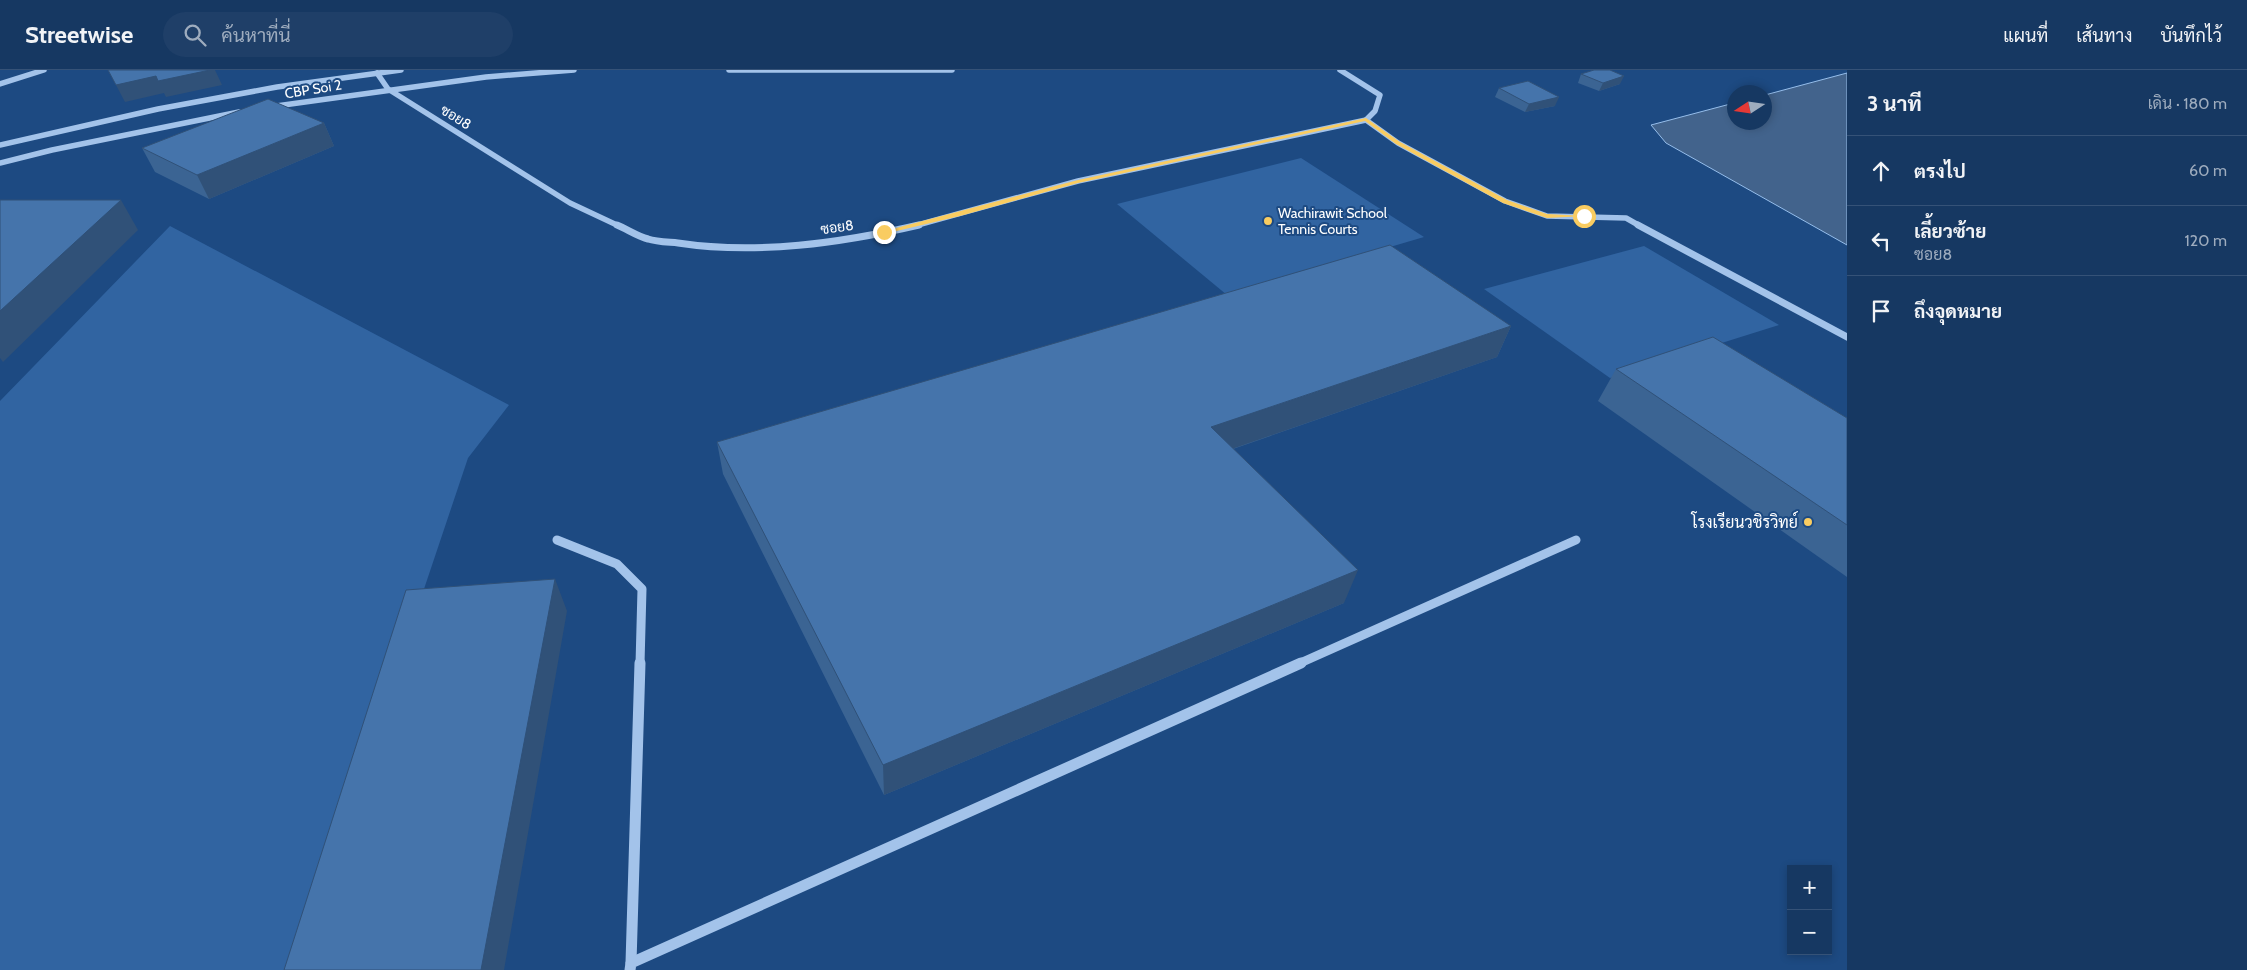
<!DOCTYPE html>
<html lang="th">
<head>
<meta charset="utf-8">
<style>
  body { margin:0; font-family:Cabin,Sarabun,sans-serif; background:#1f3f68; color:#f1f3f6 }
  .controls { position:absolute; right:15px; bottom:15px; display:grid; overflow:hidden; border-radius:0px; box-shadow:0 2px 8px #0003 }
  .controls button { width:45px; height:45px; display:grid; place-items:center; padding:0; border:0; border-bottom:1px solid #355277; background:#163862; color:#f1f3f6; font:25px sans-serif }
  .compass { position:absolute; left:1727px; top:15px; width:45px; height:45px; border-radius:50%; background:#163862; box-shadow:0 2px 8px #0003; rotate:258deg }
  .stop { position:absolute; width:15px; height:15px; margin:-11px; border:4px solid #f9cc61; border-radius:50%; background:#fff }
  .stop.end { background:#f9cc61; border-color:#fff; box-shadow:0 1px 5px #0008 }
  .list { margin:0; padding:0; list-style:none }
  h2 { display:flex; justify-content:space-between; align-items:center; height:65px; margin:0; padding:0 20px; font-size:21px }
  h2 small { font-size:16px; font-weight:400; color:#9eacbe }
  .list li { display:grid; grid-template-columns:32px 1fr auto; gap:15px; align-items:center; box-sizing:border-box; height:70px; padding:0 20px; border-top:1px solid #355277 }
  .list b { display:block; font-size:19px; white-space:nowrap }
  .list p { margin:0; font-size:16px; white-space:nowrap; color:#9eacbe }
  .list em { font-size:16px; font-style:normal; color:#9eacbe }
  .icon { flex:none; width:28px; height:28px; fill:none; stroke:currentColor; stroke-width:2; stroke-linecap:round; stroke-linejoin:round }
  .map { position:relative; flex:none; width:1847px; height:900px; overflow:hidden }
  header { display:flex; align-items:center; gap:30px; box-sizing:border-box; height:70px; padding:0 25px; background:#163862; border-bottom:1px solid #355277 }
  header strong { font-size:24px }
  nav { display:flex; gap:28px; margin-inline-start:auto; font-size:18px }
  .search { width:350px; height:45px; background:#1f3f68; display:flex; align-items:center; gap:12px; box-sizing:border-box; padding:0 18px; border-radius:28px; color:#9eacbe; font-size:19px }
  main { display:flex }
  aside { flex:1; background:#163862 }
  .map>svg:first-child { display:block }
  .green { fill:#3164a1 }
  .water { fill:#42638c; stroke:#96beeb }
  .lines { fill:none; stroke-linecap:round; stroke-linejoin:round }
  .minor-far3 { stroke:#a3c3ea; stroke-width:5.5 }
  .minor-far2 { stroke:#a3c3ea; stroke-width:7 }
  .minor-far1 { stroke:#a3c3ea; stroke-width:9 }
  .minor { stroke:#a3c3ea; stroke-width:11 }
  .wall { fill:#3b6493 }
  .shaded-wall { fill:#305178 }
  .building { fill:#4574ab; stroke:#305178 }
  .route { fill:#f9cc61 }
  .poi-dot { fill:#f9cc61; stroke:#1d4a82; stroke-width:2 }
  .labels { text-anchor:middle; stroke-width:4; stroke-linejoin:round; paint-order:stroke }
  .far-street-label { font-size:14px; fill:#fff; stroke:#1d4a82 }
  .far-poi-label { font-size:14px; fill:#fff; stroke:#1d4a82; text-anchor:start }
  .poi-label { font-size:16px; fill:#fff; stroke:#1d4a82; text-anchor:end }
</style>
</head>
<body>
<header>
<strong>Streetwise</strong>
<div class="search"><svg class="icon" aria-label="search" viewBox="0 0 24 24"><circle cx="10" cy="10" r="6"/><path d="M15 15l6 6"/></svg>ค้นหาที่นี่</div>
<nav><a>แผนที่</a><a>เส้นทาง</a><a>บันทึกไว้</a></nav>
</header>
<main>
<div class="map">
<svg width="1847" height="900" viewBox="0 0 1847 900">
  <rect width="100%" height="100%" fill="#1d4a82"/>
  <!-- green -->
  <g class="green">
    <path d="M1301,88L1424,167L1227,225L1117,134Z"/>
    <path d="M170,156L509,335L468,388L296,900H0V331Z"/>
    <path d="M1644,176L1779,255L1610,308L1484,219Z"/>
  </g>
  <!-- water -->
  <path class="water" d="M1847,3V175L1666,73L1651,55L1734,33V52H1764L1765,25Z"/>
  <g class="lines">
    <!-- minor-far3 -->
    <g class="minor-far3">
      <path d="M729,0H952"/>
      <path d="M1340,0L1380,25L1375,41L1366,50L1398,73L1505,131L1547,146L1626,148L1640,156"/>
      <path d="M377,3L388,19L570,133L619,156"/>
      <path d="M0,14L44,0"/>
      <path d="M269,37L486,7L574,0"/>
      <path d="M0,75L158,39L277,17L401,0"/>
      <path d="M0,93L52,80L239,42"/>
      <path d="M914,156L1078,111L1366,50"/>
    </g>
    <!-- minor-far2 -->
    <g class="minor-far2">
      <path d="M617,155C627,159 637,166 648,169C657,172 668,172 678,173C757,185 841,173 919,155"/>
      <path d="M1638,155L1847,267"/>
    </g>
    <!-- minor-far1 -->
    <g class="minor-far1">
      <path d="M557,470L617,494L642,519L640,594"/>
      <path d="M1298,594L1576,470"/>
    </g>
    <!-- minor -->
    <g class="minor">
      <path d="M631,893L640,593"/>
      <path d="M630,900L631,893L1301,593"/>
    </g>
  </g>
  <!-- wall -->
  <g class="wall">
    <path d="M1581,4L1620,14L1599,21L1578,13Z"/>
    <path d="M1499,18L1555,36L1525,42L1495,27Z"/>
    <path d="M324,53L334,76L209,129L155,102L142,78Z"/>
    <path d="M1511,256L1497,287L1233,379L1344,533L884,725L723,404L717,372Z"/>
    <path d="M1616,299L1847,348V507L1598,331Z"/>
  </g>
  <!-- shaded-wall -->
  <g class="shaded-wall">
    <path d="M210,0H215L222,15L166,27L164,23L125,32L116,15L156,6Z"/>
    <path d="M1624,6L1620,14L1599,21L1603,13Z"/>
    <path d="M1559,27L1555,36L1525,42L1529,34Z"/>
    <path d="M324,53L334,76L209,129L197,105Z"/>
    <path d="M121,130L138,160L3,292L0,288V241Z"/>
    <path d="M1511,256L1497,287L1203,389L1211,357Z"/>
    <path d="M1358,500L1344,533L884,725L883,695Z"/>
    <path d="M555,509L567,541L504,900H481Z"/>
  </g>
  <!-- building -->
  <g class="building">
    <path d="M108,0H210L158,11L156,6L116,15Z"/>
    <path d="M1594,0H1610L1624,6L1603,13L1581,4Z"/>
    <path d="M1528,11L1559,27L1529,34L1499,18Z"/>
    <path d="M268,29L324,53L197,105L142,78Z"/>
    <path d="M0,130H121L0,241Z"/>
    <path d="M1390,175L1511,256L1211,357L1358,500L883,695L717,372Z"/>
    <path d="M1713,267L1847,348V455L1616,299Z"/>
    <path d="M555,509L481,900H284L406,520Z"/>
  </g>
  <!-- route -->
  <path class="route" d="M1366,48L1400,72L1507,130L1547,144L1586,146L1547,148L1503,133L1396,74L1365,51L1078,113L960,146L884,164L881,162L1078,110Z"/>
  <!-- markers -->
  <g class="poi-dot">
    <circle cx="1268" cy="151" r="5"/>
    <circle cx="1808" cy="452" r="5"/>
  </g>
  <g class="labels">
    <!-- far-street labels -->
    <g class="far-street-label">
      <text transform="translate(313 19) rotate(-9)" y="5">CBP Soi 2</text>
      <text transform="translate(456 47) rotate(32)" y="5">ซอย8</text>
      <text transform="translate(837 157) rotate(-8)" y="5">ซอย8</text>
    </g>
    <!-- far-poi labels -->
    <g class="far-poi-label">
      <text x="1278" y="148">Wachirawit School<tspan x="1278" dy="16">Tennis Courts</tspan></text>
    </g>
    <!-- poi labels -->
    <g class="poi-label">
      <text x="1798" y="458">โรงเรียนวชิรวิทย์</text>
    </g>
  </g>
</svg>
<div class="controls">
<button>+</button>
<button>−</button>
</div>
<svg class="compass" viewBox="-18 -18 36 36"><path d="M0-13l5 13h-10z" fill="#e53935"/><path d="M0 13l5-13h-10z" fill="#9eacbe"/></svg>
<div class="stop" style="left:1584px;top:146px"></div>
<div class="stop end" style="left:884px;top:162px"></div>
</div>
<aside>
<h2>3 นาที<small>เดิน · 180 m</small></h2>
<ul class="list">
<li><svg class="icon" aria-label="ahead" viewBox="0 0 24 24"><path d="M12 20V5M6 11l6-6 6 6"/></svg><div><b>ตรงไป</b></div><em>60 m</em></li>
<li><svg class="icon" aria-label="left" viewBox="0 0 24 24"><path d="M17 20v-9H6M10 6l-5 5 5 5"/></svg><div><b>เลี้ยวซ้าย</b><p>ซอย8</p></div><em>120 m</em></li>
<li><svg class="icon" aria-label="arrive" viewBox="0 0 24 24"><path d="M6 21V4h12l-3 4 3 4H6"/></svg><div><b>ถึงจุดหมาย</b></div></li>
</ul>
</aside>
</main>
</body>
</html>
